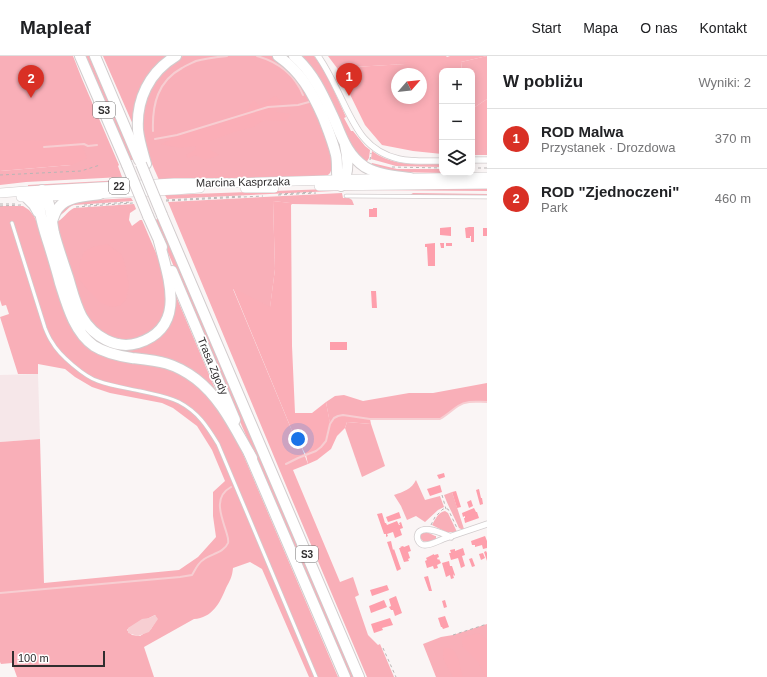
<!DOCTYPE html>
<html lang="pl">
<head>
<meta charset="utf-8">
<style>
  body { margin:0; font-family:Helvetica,sans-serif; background:#f6f6f6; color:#202124 }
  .controls { position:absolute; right:12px; top:12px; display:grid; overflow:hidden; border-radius:8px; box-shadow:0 2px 10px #0003 }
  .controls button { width:36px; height:36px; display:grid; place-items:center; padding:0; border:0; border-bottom:1px solid #e0e0e0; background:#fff; color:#202124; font:20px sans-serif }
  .compass { position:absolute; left:391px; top:12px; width:36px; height:36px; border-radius:50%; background:#fff; box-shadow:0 2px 10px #0003; rotate:62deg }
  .scale { position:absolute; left:12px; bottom:10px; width:93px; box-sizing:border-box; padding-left:4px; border:2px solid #302e2f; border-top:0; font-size:11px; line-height:14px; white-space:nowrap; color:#302e2f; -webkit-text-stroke:3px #fff; paint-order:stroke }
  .you { position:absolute; left:298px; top:383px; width:14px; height:14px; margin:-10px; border:3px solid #fff; border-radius:50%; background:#1a73e8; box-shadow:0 0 0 6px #1a73e833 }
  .badge { display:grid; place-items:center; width:26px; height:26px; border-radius:50%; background:#d93025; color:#fff; font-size:13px; font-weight:700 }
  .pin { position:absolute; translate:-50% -33px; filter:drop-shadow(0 1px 2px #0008) }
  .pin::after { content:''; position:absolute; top:21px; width:14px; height:12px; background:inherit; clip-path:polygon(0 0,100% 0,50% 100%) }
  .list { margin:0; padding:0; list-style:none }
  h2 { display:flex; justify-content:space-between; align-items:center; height:52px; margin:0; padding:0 16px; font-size:17px }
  h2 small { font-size:13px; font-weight:400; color:#757577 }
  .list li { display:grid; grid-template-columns:26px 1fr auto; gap:12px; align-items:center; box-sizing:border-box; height:60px; padding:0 16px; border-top:1px solid #e0e0e0 }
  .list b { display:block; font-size:15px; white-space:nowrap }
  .list p { margin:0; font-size:13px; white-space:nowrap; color:#757577 }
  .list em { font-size:13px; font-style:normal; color:#757577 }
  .icon { flex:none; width:22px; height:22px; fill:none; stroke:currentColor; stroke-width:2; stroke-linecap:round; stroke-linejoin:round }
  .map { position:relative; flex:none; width:487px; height:621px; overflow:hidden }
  header { display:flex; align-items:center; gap:24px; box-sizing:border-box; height:56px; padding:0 20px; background:#fff; border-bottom:1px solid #e0e0e0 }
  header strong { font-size:19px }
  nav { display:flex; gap:22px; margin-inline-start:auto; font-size:14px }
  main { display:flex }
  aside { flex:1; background:#fff }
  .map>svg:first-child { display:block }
  .built { fill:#f6e7e9 }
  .green { fill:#f9afb8; fill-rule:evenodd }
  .forest { fill:#fbaeb7; fill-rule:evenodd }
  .water { fill:#f7ced2 }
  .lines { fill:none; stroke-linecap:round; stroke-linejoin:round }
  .stream { stroke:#f7ced2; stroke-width:2 }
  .building { fill:#fe9fac }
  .service-casing { stroke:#d1cccd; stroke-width:4.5 }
  .minor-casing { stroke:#d1cccd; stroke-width:7 }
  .primary-casing { stroke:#d1cccd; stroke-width:10 }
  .motorway-casing { stroke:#d1cccd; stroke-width:12 }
  .path { stroke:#b9b5b5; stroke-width:1; stroke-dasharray:3 3; stroke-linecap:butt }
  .service { stroke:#fff; stroke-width:3 }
  .minor { stroke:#fff; stroke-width:5.5 }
  .primary { stroke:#fff; stroke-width:9 }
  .motorway { stroke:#fff; stroke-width:10 }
  .motorway-bridge-casing { stroke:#d1cccd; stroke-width:12; stroke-linecap:butt }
  .motorway-bridge { stroke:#fff; stroke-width:10 }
  .labels { text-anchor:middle; stroke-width:3.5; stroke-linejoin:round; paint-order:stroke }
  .shield { fill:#fff; stroke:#6e6d6d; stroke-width:1 }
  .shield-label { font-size:10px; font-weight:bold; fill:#302e2f }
  .street-label { font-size:11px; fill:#302e2f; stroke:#fff }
</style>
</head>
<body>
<header>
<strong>Mapleaf</strong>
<nav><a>Start</a><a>Mapa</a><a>O nas</a><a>Kontakt</a></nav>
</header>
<main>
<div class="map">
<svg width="487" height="621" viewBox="0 0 487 621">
  <rect width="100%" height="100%" fill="#faf5f5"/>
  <!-- built -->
  <path class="built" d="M38,318L40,383L0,386V319Z"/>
  <!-- green -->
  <g class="green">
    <path d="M0,0H73L82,23L119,109L118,110L122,121L26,126L0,129V115L71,109L0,89Z"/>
    <path d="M84,0H90L129,91L135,108L134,104H130Z"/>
    <path d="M103,0H170L159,8L134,71Z"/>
    <path d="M183,0H273L284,7L301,26L315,52L327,84L333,110L330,117L327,120L316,122L159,124L144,90L142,75V56L145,42L153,27L164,13L179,1Z"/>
    <path d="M300,0H314L325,15L346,61L344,62L351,75H353L365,90L370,94L369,102L366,107L354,96Z"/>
    <path d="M328,0H405L406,8L337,12Z"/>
    <path d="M487,0V43L472,53V15H462L461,6Z"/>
    <path d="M487,86V99H472V96Z"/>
    <path d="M372,95C394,111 417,108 442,108V111L396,110L371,103Z"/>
    <path d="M372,107L397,113H442V117L397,116H391L371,109Z"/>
    <path d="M124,124L125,127L28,132V129Z"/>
    <path d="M355,132V134L167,143L165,139Z"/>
    <path d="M487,132V135L361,134Z"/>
    <path d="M342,137L343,142H349L352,144L354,149L292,148L291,149L290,147L273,145L275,213L270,252L233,233L295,382V391L301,390L308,408L293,414L340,526L353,521L359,539L355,541L368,579L378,589L380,588L394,621H367L290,439L168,146Z"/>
    <path d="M413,137L487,138V140L410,139Z"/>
    <path d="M131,142L133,145L74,149C67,151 63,160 56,161L59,156L75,145Z"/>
    <path d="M134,148L136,153L130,157L129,164L132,170L140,164H142L162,211L164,220L166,254L157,272L143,282L129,285L108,280L97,273L87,261L77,241L56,166C63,164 67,155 74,152Z"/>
    <path d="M0,150H23L29,154L34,160L92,291L164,311L189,322L207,337L223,358L237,384L338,621H309L262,513L250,506L233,512C232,522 230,524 226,532C220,547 212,562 194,563L144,591L154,621H17L12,607L1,608L0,606V386L40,383L44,527L179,514L198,501L216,481L213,460V436L225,425L212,394L197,370L173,352L162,347L110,337L92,331L75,321L65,313L38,308V318H18L0,261L9,258L6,249L2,250L0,244ZM155,559L157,563L151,573L140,580L132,579L127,574L129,572Z"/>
    <path d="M158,163L356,621H349L154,164Z"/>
    <path d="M176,240L216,335H214L194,315L160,301L133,298L108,292L96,285L88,279L81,271L78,260L99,284L151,286Z"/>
    <path d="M487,327V346C477,346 467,344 458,350C452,354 447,359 440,363H370L343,359L338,360L334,362L330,368L326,346L335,340L344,339L363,345L409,337H433Z"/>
    <path d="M347,366L371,368L385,410L362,421L345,372Z"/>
    <path d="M416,424L425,444L440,440L444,451L438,454L425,466L416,460L407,464L401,450L394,439C403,436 412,433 416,424Z"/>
    <path d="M452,436L464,473H461L459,472C454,460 448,450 444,439Z"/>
    <path d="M445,455L448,457L457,476H446L432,469C435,464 438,456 445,455Z"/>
    <path d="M423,476H427L435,480H436V483C430,485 421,489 420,479Z"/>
    <path d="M487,568V621H436L423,588L441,581L453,579Z"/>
  </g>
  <!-- forest -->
  <g class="forest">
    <path d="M405,0H446L447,1L450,0H487L461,6L462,15H442V98L413,95L382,89L365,69L337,12L405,8ZM397,18H421V42H397Z"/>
    <path d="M275,40L281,45L276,56L291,58L286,65L264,64L253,71L234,76L210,85V94L219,99L205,104L195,99L188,102L186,99L195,94L196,90L180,92L161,88L187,76L220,69L247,55L253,44L260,50Z"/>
    <path d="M487,43V90L472,97V53Z"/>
    <path d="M0,84L80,85L87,102L71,109L0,115Z"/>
    <path d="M273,145L291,147L292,290L295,357H312L326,346L330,367C332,365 334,362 337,360C345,357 361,362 370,363L371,368L347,366L345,372L337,380L331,393L317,404L308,408L306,399L301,390L295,391V382L233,232L270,251L275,213Z"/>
    <path d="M107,188L122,199L125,210L129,229L126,243L121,249L112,251L101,247L88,234L79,223L80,206L84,196L93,191Z"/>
    <path d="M478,577L483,580L487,585V621H485L479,607L463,591L462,585L464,581Z"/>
    <path d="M444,592C460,591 459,611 463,621H453C449,611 440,603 444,592Z"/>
  </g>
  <!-- water -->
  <path class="water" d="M155,559L158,563L149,576L138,580L128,577V572L142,563L149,562Z"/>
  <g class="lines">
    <!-- stream -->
    <g class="stream">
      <path d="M257,0C278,6 295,19 303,39"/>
      <path d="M343,29L360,23"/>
      <path d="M153,75C152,48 158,25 182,12C187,9 192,7 196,5C206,2 217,1 227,0"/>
      <path d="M155,83L177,79L268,51L298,49L309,46"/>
      <path d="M44,91L84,88L88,90L97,89"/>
      <path d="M286,408L298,402L316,395L321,391L326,385L330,368L334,362L338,360L343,359L370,363H440C447,359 452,354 458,350C467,344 477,346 487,346"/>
      <path d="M0,537L180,521L192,519C195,514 198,507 203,504C210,498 224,497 228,487C229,483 227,479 226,475C221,459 213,441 231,431"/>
    </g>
  </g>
  <!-- building -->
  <g class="building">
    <path d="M373,152H377V161H369V153H373Z"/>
    <path d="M451,171V180L440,179V172Z"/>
    <path d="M469,171H474V186H471V180H470V182H466L465,172Z"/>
    <rect x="483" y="172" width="4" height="8"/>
    <path d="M435,187V210H428L427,191H425V188Z"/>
    <path d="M440,187H444V192H441Z"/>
    <rect x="446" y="187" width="6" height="3"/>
    <path d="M371,235H376L377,252H372Z"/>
    <rect x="330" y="286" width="17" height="8"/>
    <path d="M444,417L445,421L439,423L437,419Z"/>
    <path d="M440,429L442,436L430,440L427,433Z"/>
    <path d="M479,433L481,442H482L483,448L480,449L476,434Z"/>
    <path d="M456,435L461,451L457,452L452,436Z"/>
    <path d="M471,444L473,450L469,452L467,446Z"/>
    <path d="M474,452L476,456H477L479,462L465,467L464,462H465V460L463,461L462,457Z"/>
    <path d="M399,456L401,462L388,466L386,461Z"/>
    <path d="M382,457L385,467H386L387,469L397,465L399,469H400L399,467L401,466L403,472L400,473L402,479L395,482L393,476L387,478L388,480L386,481V478H384L377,458Z"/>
    <path d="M485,480L487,485V492L483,493L482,489L475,491V489H472L471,485Z"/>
    <path d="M391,485L393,494L394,493L401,513L397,515L387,486Z"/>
    <path d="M409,489L411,495L408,496L410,502L408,503L409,505L404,506L399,492H401L400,491L403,490L404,491Z"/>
    <path d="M463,492L465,499L462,500L465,510L461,512L458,502L451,504L449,497H451L450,494L455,493V495Z"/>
    <path d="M486,495L487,497V505L484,496Z"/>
    <path d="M483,497L485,502L481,504L479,498Z"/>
    <path d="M434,498V499L438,498L439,501L437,502L438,504L439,503L441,507L437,509L438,512L434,513L433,510L427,512L425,505L427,504L426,502Z"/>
    <path d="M472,502L475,510L472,511L469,503Z"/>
    <path d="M449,505L450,510H452L455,519L454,520L453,518V519L454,522L451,523L450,519L446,521L442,507Z"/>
    <path d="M428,520L432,535H429L424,521Z"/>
    <path d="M387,529L389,534L372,540L370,534Z"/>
    <path d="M396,540L402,557L395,560L393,554H391L389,551L391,550L389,543Z"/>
    <path d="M384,544L387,551L371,557L369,550Z"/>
    <path d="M445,544L447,551L444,552L442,545Z"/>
    <path d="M445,560L449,571L443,573L442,571H441L438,562Z"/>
    <path d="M390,562L393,569L382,572L383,574L374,577L371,568Z"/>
  </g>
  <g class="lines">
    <defs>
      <g id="service">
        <path d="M346,140L487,141"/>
        <path d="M12,167L45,272C47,277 49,282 52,286C59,299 85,321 98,325C112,330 126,332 140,335C153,338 167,340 179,346C198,356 207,370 218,388L316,621"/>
      </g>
      <g id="minor">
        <path d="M318,0C328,14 335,30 343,46C356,73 367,96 399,103C413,106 428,105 442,105"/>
        <path d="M472,104H487"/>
        <path d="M451,481C444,478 426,469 419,476C417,478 417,482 418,484C419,487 422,489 425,489C431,489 438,485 443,483C458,478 472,473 487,468"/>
      </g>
      <g id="primary">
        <path d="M319,130L487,128"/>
        <path d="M245,132H274"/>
        <path d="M0,137L26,135L174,127H233L363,123L487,121"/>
        <path d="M93,138L175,134L200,132"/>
        <path d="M21,141L79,139"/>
      </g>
      <g id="motorway">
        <path d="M80,0L127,109"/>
        <path d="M95,0L139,104"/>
        <path d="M278,0C301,16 312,36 323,61C328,74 333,86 336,99C338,108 336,117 338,126L341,130C350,118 348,102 345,89"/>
        <path d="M294,0C314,17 324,41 335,65C342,82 348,100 365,111C379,119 395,120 410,122"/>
        <path d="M146,108C143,97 139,85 138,74C136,44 149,16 176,0"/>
        <path d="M26,141L34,149L38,156"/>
        <path d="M162,159L359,621"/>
        <path d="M148,160L162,191"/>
        <path d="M52,165C54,161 55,155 59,151C68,140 87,140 100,138"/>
        <path d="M159,185C168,221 188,271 138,287C116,294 93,280 82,261C75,248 72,234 68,221C63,206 58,192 54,177C51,164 51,143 42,134C34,146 45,176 49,189C53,202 57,215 60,227C67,249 74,276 94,290C105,297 119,300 132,302C159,305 173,306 196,323C222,343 236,375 252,402"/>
        <path d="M172,215L235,364"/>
        <path d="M249,397L345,621"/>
      </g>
    </defs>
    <!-- service casing -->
    <use href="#service" class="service-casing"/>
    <!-- minor casing -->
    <use href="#minor" class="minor-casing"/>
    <!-- primary casing -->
    <use href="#primary" class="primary-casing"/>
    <!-- motorway casing -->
    <use href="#motorway" class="motorway-casing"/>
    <!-- path -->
    <g class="path">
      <path d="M370,104L371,97"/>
      <path d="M392,111L442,112"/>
      <path d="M472,112H487"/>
      <path d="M0,119L81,115L100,109"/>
      <path d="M279,138L314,136"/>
      <path d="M278,139L316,137"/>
      <path d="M166,144L244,140"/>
      <path d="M166,145L263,140"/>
      <path d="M0,148H17"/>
      <path d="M84,149L132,146"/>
      <path d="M0,150L21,149"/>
      <path d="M76,151L133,147"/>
      <path d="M442,439L446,453"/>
      <path d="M431,469L435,461L443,453H448L457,472"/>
      <path d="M453,579L487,568"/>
      <path d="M383,592L396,621"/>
    </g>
    <!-- service -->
    <use href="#service" class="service"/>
    <!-- minor -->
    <use href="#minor" class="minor"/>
    <!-- primary -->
    <use href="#primary" class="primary"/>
    <!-- motorway -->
    <use href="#motorway" class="motorway"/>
    <defs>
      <g id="motorway-bridge">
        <path d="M141,108L162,159"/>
        <path d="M127,109L148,160"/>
      </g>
    </defs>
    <!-- motorway-bridge casing -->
    <use href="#motorway-bridge" class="motorway-bridge-casing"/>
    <!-- motorway-bridge -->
    <use href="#motorway-bridge" class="motorway-bridge"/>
  </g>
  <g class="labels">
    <!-- shield labels -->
    <g class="shield">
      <rect x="93" y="46" width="22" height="16" rx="3"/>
      <rect x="109" y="122" width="20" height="16" rx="3"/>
      <rect x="296" y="490" width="22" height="16" rx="3"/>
    </g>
    <g class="shield-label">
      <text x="104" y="58">S3</text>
      <text x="119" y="134">22</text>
      <text x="307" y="502">S3</text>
    </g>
    <!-- street labels -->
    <g class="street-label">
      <text transform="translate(243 126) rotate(-1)" y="4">Marcina Kasprzaka</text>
      <text transform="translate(213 310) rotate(67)" y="4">Trasa Zgody</text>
    </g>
  </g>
</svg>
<div class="controls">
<button>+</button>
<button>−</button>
<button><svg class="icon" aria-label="layers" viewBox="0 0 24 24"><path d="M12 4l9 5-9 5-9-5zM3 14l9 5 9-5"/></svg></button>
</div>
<svg class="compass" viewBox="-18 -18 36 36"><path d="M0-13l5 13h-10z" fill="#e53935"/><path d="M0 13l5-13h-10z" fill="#757577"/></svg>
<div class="scale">100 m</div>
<div class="you"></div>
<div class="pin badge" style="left:349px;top:40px">1</div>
<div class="pin badge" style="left:31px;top:42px">2</div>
</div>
<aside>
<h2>W pobliżu<small>Wyniki: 2</small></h2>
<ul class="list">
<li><span class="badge">1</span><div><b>ROD Malwa</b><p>Przystanek · Drozdowa</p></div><em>370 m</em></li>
<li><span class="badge">2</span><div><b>ROD &quot;Zjednoczeni&quot;</b><p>Park</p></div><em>460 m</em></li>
</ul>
</aside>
</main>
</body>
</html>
